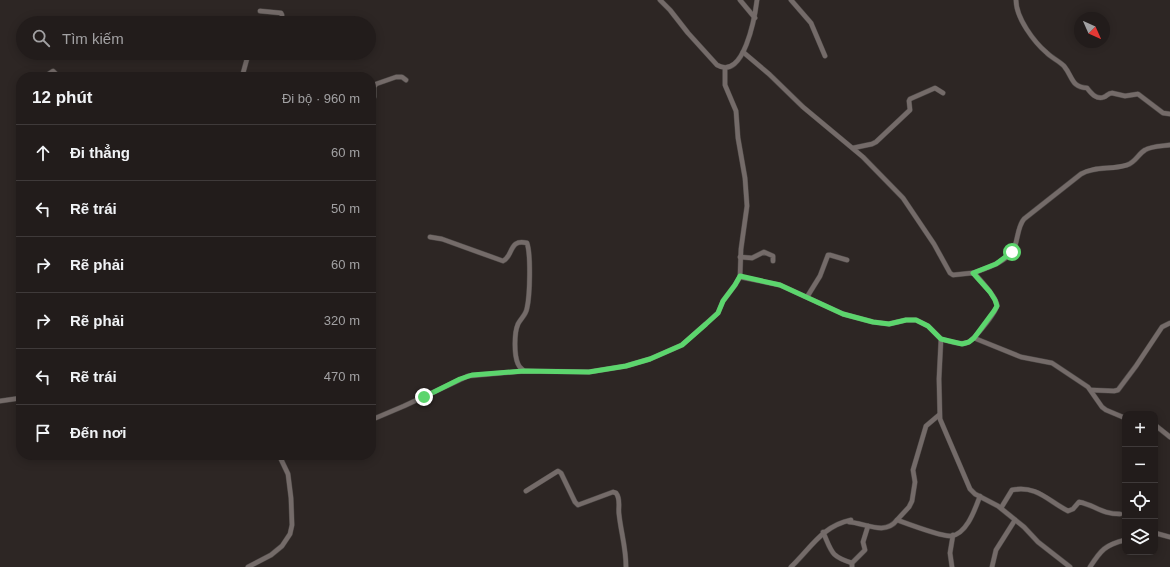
<!DOCTYPE html>
<html lang="vi">
<head>
<meta charset="utf-8">
<style>
  body { margin:0; font-family:Arial,sans-serif; background:#2e2928; color:#f1f3f6 }
  .controls { position:absolute; right:12px; bottom:12px; display:grid; overflow:hidden; border-radius:8px; box-shadow:0 2px 10px #0003 }
  .controls button { width:36px; height:36px; display:grid; place-items:center; padding:0; border:0; border-bottom:1px solid #3f3a3a; background:#221c1b; color:#f1f3f6; font:20px sans-serif }
  .compass { position:absolute; left:1074px; top:12px; width:36px; height:36px; border-radius:50%; background:#221c1b; box-shadow:0 2px 10px #0003; rotate:135deg }
  .stop { position:absolute; width:12px; height:12px; margin:-9px; border:3px solid #5cd56d; border-radius:50%; background:#fff }
  .stop.end { background:#5cd56d; border-color:#fff; box-shadow:0 1px 4px #0008 }
  .list { margin:0; padding:0; list-style:none }
  h2 { display:flex; justify-content:space-between; align-items:center; height:52px; margin:0; padding:0 16px; font-size:17px }
  h2 small { font-size:13px; font-weight:400; color:#a2a1a3 }
  .list li { display:grid; grid-template-columns:26px 1fr auto; gap:12px; align-items:center; box-sizing:border-box; height:56px; padding:0 16px; border-top:1px solid #3f3a3a }
  .list b { display:block; font-size:15px; white-space:nowrap }
  .list em { font-size:13px; font-style:normal; color:#a2a1a3 }
  .icon { flex:none; width:22px; height:22px; fill:none; stroke:currentColor; stroke-width:2; stroke-linecap:round; stroke-linejoin:round }
  .map { position:relative; flex:none; width:1170px; height:567px; overflow:hidden }
  .search { position:absolute; background:#221c1b; box-shadow:0 2px 10px #0003; left:16px; top:16px; width:360px; height:44px; display:flex; align-items:center; gap:10px; box-sizing:border-box; padding:0 14px; border-radius:22px; color:#a2a1a3; font-size:15px }
  .panel { position:absolute; background:#221c1b; box-shadow:0 2px 10px #0003; left:16px; top:72px; width:360px; height:388px; border-radius:16px }
  .map>svg:first-child { display:block }
  .lines { fill:none; stroke-linecap:round; stroke-linejoin:round }
  .minor-casing { stroke:#4a4543; stroke-width:5.5 }
  .minor { stroke:#746b69; stroke-width:4.5 }
  .route { stroke:#5cd56d; stroke-width:5 }
</style>
</head>
<body>
<div class="map">
<svg width="1170" height="567" viewBox="0 0 1170 567">
  <rect width="100%" height="100%" fill="#2d2624"/>
  <g class="lines">
    <defs>
      <g id="minor">
        <path d="M660,0L670,10L688,33L717,65C744,81 755,16 757,0"/>
        <path d="M740,0L755,18"/>
        <path d="M791,0L811,23L825,56"/>
        <path d="M1016,0C1016,18 1034,42 1047,53C1052,58 1059,61 1064,66C1073,77 1071,87 1087,88C1091,93 1096,100 1104,97C1107,96 1108,93 1112,93L1125,96L1138,94L1163,113L1170,114"/>
        <path d="M260,11L281,13L282,15L281,23"/>
        <path d="M743,52L769,74L803,107L863,157L903,198L934,244L950,273L953,275L972,273L975,274C981,281 996,296 997,305C997,311 973,342 966,343C959,345 948,341 941,339"/>
        <path d="M44,77L53,71L59,77"/>
        <path d="M242,77L248,55L252,53H271"/>
        <path d="M371,100L374,97V87L376,84L396,77H402L406,80"/>
        <path d="M853,148L872,144L876,142L910,110L909,101L910,99L935,88L943,93"/>
        <path d="M430,237L442,239L503,261C513,257 509,238 527,243C531,255 530,295 527,308C526,315 521,318 518,324C514,333 514,355 518,364C519,367 522,369 524,371"/>
        <path d="M740,257L752,258L764,252L773,256V261"/>
        <path d="M973,273C987,268 1010,261 1015,246C1018,237 1018,226 1024,219L1081,174C1095,166 1111,170 1127,165C1136,162 1138,154 1145,150C1151,146 1163,146 1170,145"/>
        <path d="M740,277L780,285L843,314L873,322L889,324L906,320H916L928,326L941,339L939,379L940,419L970,489L975,494L998,506L1024,527L1038,542L1070,567"/>
        <path d="M807,297L820,276L828,255H830L847,260"/>
        <path d="M974,338L1021,357L1052,363L1088,387L1102,407L1106,410L1125,418"/>
        <path d="M1091,390L1114,391L1118,390L1136,366L1162,327L1170,323"/>
        <path d="M0,401L21,398"/>
        <path d="M371,420L404,406L468,376L524,371L589,372L626,366L650,359L682,345L718,313L723,301L735,285L740,277L741,249L747,206L745,178L738,138L736,111L725,85V68"/>
        <path d="M1155,425L1170,437"/>
        <path d="M526,491L558,471L561,473L575,502L578,505L613,492L616,493C621,499 618,507 619,514C621,533 626,547 626,567"/>
        <path d="M1001,508L1012,490C1037,485 1048,501 1068,511L1073,509L1079,502C1095,505 1101,514 1120,514"/>
        <path d="M897,520L909,507L912,501L915,482L913,470L926,426L939,415"/>
        <path d="M823,532C832,552 830,556 852,563"/>
        <path d="M1155,533L1170,537"/>
        <path d="M248,567L271,555L282,546L290,534L292,525L291,498L288,474L279,455"/>
        <path d="M791,567C811,548 822,526 851,520L849,522C865,523 885,536 897,520C908,524 942,537 951,536C967,534 975,509 980,496"/>
        <path d="M852,567V563L865,550L863,542L868,526"/>
        <path d="M952,567L950,553L953,535"/>
        <path d="M992,567L996,550L1015,520"/>
        <path d="M1090,567C1101,550 1105,545 1125,540"/>
      </g>
    </defs>
    <!-- minor casing -->
    <use href="#minor" class="minor-casing"/>
    <!-- minor -->
    <use href="#minor" class="minor"/>
  </g>
  <g class="lines">
    <!-- route -->
    <path class="route" d="M424,397L460,379L472,375L524,371L589,372L626,366L650,359L682,345L706,324L718,313L723,301L735,285L740,276L780,285L843,314L873,322L889,324L906,320H916L928,326L941,339L962,344L969,342L974,338L994,311L997,306L995,300L990,292L973,273L996,264L1012,252"/>
  </g>
</svg>
<div class="controls">
<button>+</button>
<button>−</button>
<button><svg class="icon" aria-label="locate" viewBox="0 0 24 24"><circle cx="12" cy="12" r="6"/><path d="M12 2v4M12 18v4M2 12h4M18 12h4"/></svg></button>
<button><svg class="icon" aria-label="layers" viewBox="0 0 24 24"><path d="M12 4l9 5-9 5-9-5zM3 14l9 5 9-5"/></svg></button>
</div>
<svg class="compass" viewBox="-18 -18 36 36"><path d="M0-13l5 13h-10z" fill="#e53935"/><path d="M0 13l5-13h-10z" fill="#a2a1a3"/></svg>
<div class="stop" style="left:1012px;top:252px"></div>
<div class="stop end" style="left:424px;top:397px"></div>
<div class="search"><svg class="icon" aria-label="search" viewBox="0 0 24 24"><circle cx="10" cy="10" r="6"/><path d="M15 15l6 6"/></svg>Tìm kiếm</div>
<section class="panel">
<h2>12 phút<small>Đi bộ · 960 m</small></h2>
<ul class="list">
<li><svg class="icon" aria-label="ahead" viewBox="0 0 24 24"><path d="M12 20V5M6 11l6-6 6 6"/></svg><div><b>Đi thẳng</b></div><em>60 m</em></li>
<li><svg class="icon" aria-label="left" viewBox="0 0 24 24"><path d="M17 20v-9H6M10 6l-5 5 5 5"/></svg><div><b>Rẽ trái</b></div><em>50 m</em></li>
<li><svg class="icon" aria-label="right" viewBox="0 0 24 24"><path d="M7 20v-9h11M14 6l5 5-5 5"/></svg><div><b>Rẽ phải</b></div><em>60 m</em></li>
<li><svg class="icon" aria-label="right" viewBox="0 0 24 24"><path d="M7 20v-9h11M14 6l5 5-5 5"/></svg><div><b>Rẽ phải</b></div><em>320 m</em></li>
<li><svg class="icon" aria-label="left" viewBox="0 0 24 24"><path d="M17 20v-9H6M10 6l-5 5 5 5"/></svg><div><b>Rẽ trái</b></div><em>470 m</em></li>
<li><svg class="icon" aria-label="arrive" viewBox="0 0 24 24"><path d="M6 21V4h12l-3 4 3 4H6"/></svg><div><b>Đến nơi</b></div></li>
</ul>
</section>
</div>
</body>
</html>
